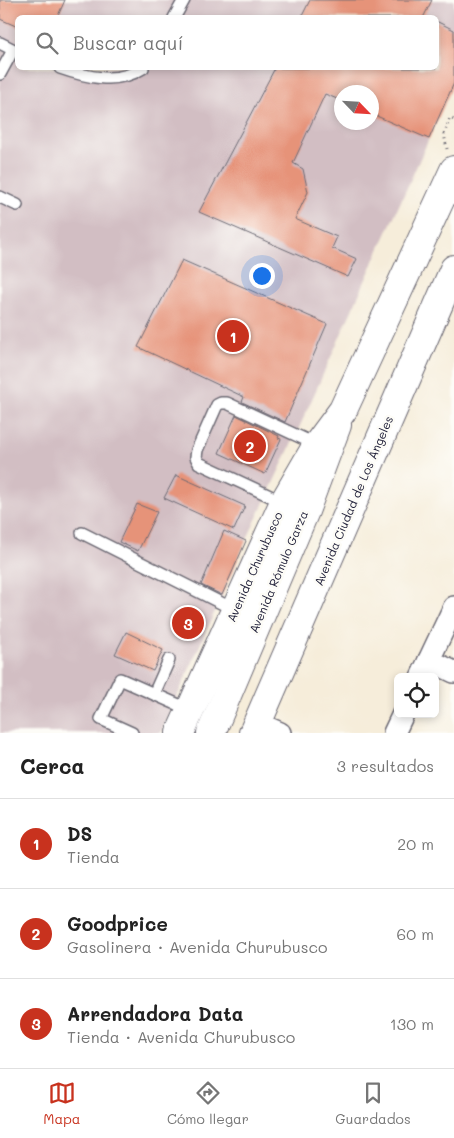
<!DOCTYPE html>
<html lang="es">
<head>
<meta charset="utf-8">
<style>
  body { margin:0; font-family:Mali,sans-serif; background:#f6f6f6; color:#222 }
  .controls { position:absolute; right:15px; bottom:15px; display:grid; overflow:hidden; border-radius:8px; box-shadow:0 2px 8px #0003 }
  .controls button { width:45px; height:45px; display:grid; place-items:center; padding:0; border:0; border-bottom:1px solid #e0e0e0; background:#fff; color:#222; font:25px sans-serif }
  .compass { position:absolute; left:334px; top:85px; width:45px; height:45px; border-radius:50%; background:#fff; box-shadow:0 2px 8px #0003; rotate:115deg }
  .you { position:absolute; left:261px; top:275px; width:18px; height:18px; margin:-12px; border:4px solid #fff; border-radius:50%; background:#1a73e8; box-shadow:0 0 0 8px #1a73e833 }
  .badge { display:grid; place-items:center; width:32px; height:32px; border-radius:50%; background:#c8321e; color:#fff; font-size:16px; font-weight:700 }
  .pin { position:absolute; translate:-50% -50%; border:2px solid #fff; box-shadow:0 1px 5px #0006 }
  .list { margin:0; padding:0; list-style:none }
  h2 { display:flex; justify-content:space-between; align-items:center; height:65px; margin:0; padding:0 20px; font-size:21px }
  h2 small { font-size:16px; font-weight:400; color:#767676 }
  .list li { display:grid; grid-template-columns:32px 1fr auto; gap:15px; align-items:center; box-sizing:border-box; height:90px; padding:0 20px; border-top:1px solid #e0e0e0 }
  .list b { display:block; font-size:19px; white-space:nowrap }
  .list p { margin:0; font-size:16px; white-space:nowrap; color:#767676 }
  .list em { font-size:16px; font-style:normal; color:#767676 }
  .icon { flex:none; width:28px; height:28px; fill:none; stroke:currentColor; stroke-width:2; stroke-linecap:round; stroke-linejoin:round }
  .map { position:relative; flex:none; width:454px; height:733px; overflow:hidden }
  .search { position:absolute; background:#fff; box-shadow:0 2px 8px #0003; left:15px; right:15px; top:15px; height:55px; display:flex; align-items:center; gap:12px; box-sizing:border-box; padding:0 18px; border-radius:8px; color:#767676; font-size:19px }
  .sheet { height:335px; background:#fff }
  nav { display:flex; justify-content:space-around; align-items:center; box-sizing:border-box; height:70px; border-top:1px solid #e0e0e0; background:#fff; font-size:14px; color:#767676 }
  nav a { display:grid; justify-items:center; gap:2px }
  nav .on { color:#c8321e }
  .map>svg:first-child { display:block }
  .industrial { fill:#d2bec3; fill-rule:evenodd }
  .building { fill:#e69379 }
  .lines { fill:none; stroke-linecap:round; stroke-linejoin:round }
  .lane-casing { stroke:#6c6973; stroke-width:14 }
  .street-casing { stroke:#6c6973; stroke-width:24 }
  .primary-casing { stroke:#6c6973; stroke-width:30 }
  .highway-casing { stroke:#6c6973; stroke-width:30 }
  .path { stroke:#6c6973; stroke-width:3; stroke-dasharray:1 4; stroke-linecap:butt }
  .lane { stroke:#fff; stroke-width:11 }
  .street { stroke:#fff; stroke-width:21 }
  .primary { stroke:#fff; stroke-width:28 }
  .highway { stroke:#fff; stroke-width:28 }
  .labels { text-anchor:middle; stroke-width:5; stroke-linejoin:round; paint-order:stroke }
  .street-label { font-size:12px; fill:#22223b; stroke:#fdfcf7 }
</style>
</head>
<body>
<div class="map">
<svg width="454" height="733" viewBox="0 0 454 733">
  <rect width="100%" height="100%" fill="#fdfcf7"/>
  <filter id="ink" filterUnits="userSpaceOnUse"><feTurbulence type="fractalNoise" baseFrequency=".02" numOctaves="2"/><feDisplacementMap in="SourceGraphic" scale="10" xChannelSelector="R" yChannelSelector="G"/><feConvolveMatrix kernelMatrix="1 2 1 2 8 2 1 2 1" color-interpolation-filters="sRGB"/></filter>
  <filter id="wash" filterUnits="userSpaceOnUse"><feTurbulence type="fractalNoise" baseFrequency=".0096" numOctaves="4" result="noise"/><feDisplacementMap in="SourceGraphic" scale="20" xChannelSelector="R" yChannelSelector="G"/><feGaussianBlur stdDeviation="1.12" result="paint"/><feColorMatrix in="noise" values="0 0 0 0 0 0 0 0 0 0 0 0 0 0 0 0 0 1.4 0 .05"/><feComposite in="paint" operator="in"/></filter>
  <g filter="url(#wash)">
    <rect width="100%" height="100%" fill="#f6edda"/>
    <!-- industrial -->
    <path class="industrial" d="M0,0H454V83L299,428L246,541L161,733H0ZM18,18H436V68H18ZM342,92H372V122H342Z"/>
    <g id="blocks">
      <!-- building -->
      <g class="building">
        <path d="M0,0H65L57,18H18V27L0,19Z"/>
        <path d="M310,0H432L423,18H301Z"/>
        <path d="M436,21L454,30V83L429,139L372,114V92H342V101L325,94L293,163L303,169L308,192L295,219L337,237L332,248L357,259L348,277L199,212L275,68H436Z"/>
        <path d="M182,260L327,324L285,422L242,402L244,397L138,347Z"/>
        <path d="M236,415L279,436L278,438L281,439L265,474L219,453Z"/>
        <path d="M176,475L245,506L234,530L164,498Z"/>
        <path d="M137,504L157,512L138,551L119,542Z"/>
        <path d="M224,531L246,541L222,595L201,585Z"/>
        <path d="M126,632L163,650L153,671L115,654Z"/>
      </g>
    </g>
  </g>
  <g filter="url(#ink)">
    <use href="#blocks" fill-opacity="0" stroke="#6c6973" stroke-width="1"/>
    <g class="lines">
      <defs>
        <g id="lane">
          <path d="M174,18L184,0"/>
          <path d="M0,43L18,52"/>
          <path d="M60,68C86,77 117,85 143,68"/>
          <path d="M0,74L13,50"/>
          <path d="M0,197L17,205"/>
          <path d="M285,503L199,463L196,457L197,450L217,405L221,403H227L317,445"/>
          <path d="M82,533L235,610"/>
          <path d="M154,694L169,660"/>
          <path d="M132,733L101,719L120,679L190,710"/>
        </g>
        <g id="street">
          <path d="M429,660L454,672"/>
          <path d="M421,677L454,607"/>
          <path d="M257,723L280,733"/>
          <path d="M394,733L403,714"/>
        </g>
        <path id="primary" d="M211,733L305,511L337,425"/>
        <g id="highway">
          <path d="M180,733L284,502L317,445L343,410L454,170"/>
          <path d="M253,733L454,269"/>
        </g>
      </defs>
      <!-- lane casing -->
      <use href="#lane" class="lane-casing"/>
      <!-- street casing -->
      <use href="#street" class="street-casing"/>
      <!-- primary casing -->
      <use href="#primary" class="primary-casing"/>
      <!-- highway casing -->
      <use href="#highway" class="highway-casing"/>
      <!-- path -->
      <path class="path" d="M447,149L444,134L450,118L454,120"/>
      <!-- lane -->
      <use href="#lane" class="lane"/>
      <!-- street -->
      <use href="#street" class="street"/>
      <!-- primary -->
      <use href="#primary" class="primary"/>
      <!-- highway -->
      <use href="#highway" class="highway"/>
    </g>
  </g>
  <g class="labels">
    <!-- street labels -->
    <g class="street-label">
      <text transform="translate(354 501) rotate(-67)" y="4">Avenida Ciudad de Los Ángeles</text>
      <text transform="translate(255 567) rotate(-66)" y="4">Avenida Churubusco</text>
      <text transform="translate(279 572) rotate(-67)" y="4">Avenida Rómulo Garza</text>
    </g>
  </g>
</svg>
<div class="controls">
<button><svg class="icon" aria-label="locate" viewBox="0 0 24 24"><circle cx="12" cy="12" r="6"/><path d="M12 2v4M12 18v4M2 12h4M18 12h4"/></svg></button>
</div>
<svg class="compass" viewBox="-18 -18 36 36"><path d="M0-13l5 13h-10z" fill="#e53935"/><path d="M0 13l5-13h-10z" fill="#767676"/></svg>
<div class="you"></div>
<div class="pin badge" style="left:233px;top:336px">1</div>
<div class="pin badge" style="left:250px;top:446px">2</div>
<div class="pin badge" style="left:188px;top:623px">3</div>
<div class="search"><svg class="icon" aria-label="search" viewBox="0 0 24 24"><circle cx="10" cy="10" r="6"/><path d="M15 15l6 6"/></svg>Buscar aquí</div>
</div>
<section class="sheet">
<h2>Cerca<small>3 resultados</small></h2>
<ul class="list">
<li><span class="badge">1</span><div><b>DS</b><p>Tienda</p></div><em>20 m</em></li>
<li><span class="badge">2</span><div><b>Goodprice</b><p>Gasolinera · Avenida Churubusco</p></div><em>60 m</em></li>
<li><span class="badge">3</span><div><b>Arrendadora Data</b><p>Tienda · Avenida Churubusco</p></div><em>130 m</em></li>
</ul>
</section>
<nav>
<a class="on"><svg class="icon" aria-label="map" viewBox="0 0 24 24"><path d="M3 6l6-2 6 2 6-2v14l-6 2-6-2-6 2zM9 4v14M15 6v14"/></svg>Mapa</a>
<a><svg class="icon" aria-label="directions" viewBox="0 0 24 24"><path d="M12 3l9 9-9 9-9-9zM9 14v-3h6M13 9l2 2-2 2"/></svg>Cómo llegar</a>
<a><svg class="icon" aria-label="saved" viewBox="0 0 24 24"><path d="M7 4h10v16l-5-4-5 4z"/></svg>Guardados</a>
</nav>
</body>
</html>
